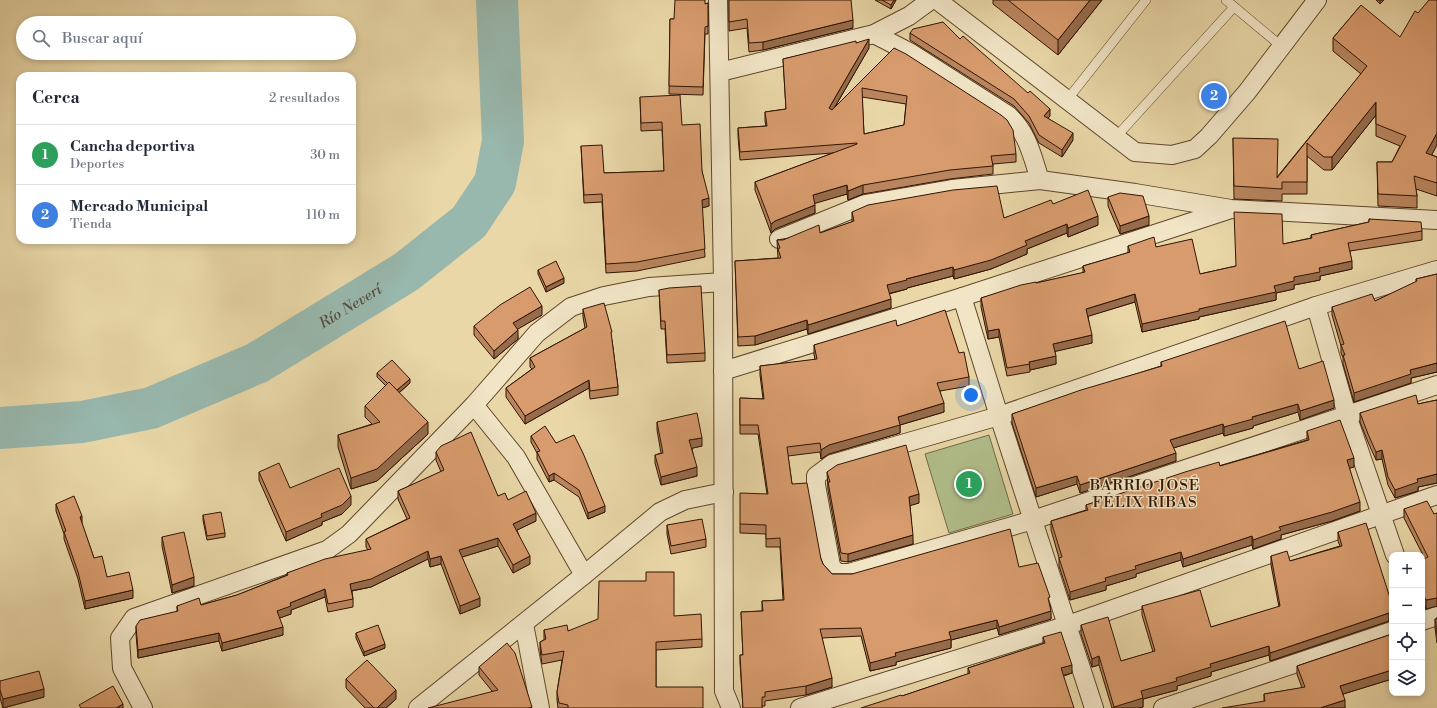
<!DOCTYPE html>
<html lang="es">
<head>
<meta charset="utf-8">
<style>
  body { margin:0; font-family:"Libre Bodoni",serif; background:#f2f2f3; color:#1f2937 }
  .controls { position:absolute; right:12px; bottom:12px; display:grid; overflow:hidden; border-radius:8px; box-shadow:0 2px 6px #0003 }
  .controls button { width:36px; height:36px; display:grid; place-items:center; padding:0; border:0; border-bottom:1px solid #e0e1e3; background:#fff; color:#1f2937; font:20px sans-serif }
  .you { position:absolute; left:971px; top:395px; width:14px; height:14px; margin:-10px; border:3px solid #fff; border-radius:50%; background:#1a73e8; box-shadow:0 0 0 6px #1a73e833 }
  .badge { display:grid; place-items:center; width:26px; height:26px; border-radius:50%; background:#d93025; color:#fff; font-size:13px; font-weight:700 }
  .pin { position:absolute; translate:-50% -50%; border:2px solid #fff; box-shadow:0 1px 4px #0006 }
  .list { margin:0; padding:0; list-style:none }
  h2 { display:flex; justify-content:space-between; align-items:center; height:52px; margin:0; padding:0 16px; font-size:17px }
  h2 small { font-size:13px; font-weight:400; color:#747a83 }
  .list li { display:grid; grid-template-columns:26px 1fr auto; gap:12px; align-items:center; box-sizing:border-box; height:60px; padding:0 16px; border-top:1px solid #e0e1e3 }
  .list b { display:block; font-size:15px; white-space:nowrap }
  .list p { margin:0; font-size:13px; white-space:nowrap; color:#747a83 }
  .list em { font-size:13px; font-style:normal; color:#747a83 }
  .icon { flex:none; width:22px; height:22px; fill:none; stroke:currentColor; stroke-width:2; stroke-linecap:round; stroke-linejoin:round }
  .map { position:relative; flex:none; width:1437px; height:708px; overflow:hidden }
  .search { position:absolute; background:#fff; box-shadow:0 2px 6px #0003; left:16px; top:16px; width:340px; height:44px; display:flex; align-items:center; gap:10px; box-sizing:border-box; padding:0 14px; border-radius:22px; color:#747a83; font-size:15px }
  .panel { position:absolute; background:#fff; box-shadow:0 2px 6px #0003; left:16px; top:72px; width:340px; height:172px; border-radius:12px }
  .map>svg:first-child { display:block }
  .green { fill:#b1bf8c; stroke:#716a47 }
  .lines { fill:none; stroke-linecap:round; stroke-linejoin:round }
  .river { stroke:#98b8ae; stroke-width:42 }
  .service-casing { stroke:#5f452b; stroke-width:10 }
  .minor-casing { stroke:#5f452b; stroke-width:20 }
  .service { stroke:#f1e5c6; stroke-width:9 }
  .minor { stroke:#f1e5c6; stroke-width:18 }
  .wall { fill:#b9855e; stroke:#311402; fill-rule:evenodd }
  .shaded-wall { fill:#966c4c; stroke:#311402 }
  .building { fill:#d79b6d; stroke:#311402; fill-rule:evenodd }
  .labels { text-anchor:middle; stroke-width:3; stroke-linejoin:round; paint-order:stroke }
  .water-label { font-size:15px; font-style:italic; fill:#554d3e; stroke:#f1e5c6 }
  .neighbourhood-label { font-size:15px; letter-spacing:1px; fill:#311402; stroke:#f1e5c6 }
</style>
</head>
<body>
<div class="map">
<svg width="1437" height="708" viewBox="0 0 1437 708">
  <rect width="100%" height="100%" fill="#e9d7a7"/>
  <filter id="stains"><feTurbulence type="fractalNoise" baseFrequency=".005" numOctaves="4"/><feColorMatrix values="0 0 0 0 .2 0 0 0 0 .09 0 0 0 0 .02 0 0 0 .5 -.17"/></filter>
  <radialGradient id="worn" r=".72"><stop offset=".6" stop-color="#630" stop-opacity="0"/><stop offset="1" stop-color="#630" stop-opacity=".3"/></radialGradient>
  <!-- green -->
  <path class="green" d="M989,435L1013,514L949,533L925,454Z"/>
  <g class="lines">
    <!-- river -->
    <path class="river" id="s1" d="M0,428L82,422L151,408L257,363L406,272L469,222L495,183L503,141L497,0"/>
    <defs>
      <g id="service">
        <path d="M1226,0L1281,46"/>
        <path d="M1067,100L1146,0"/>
        <path d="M1116,137L1234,7"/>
      </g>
      <g id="minor">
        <path d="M718,0L723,282L724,691L731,708"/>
        <path d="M937,0L1135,152L1172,155L1195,149L1209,136L1247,92L1317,0"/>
        <path d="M874,34L911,53L1008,115C1028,133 1032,156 1040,180"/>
        <path d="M720,72L874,34L909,16L931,0"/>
        <path d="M779,239L865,204L952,189L1040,180L1135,193L1231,209L1437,220"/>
        <path d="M1437,270L1316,306L999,416L832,464L816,476V485L831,566L837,573H849L1033,520L1437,385"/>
        <path d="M962,297L999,416L1094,708"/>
        <path d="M1316,306L1347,415L1395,555"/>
        <path d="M723,371L962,297L1228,210"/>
        <path d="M474,405L516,457L584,575"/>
        <path d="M1422,621L1437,616"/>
        <path d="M524,624L540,708"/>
        <path d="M143,708L122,668L120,638L134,618L327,550L349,534L474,405L537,333L571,307L604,296L649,287L723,282"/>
        <path d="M418,708L584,575L660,512L685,500L724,492"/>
        <path d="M800,708L1068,625L1437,495"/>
        <path d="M1163,708L1392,631"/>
      </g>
    </defs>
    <!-- service casing -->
    <use href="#service" class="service-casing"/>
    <!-- minor casing -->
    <use href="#minor" class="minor-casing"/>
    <!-- service -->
    <use href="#service" class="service"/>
    <!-- minor -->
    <use href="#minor" class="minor"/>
  </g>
  <!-- wall -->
  <g class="wall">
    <path d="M729,0L853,28L763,50L749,52L747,28L729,31Z"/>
    <path d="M875,0H896L891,9Z"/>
    <path d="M993,0H1102L1058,55L993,4Z"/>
    <path d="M1376,0H1384L1380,4Z"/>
    <path d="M708,3V34H705L703,95L669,94L670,19H674Z"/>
    <path d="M1361,5L1432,155L1437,157V196L1416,189L1417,196V208L1378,206L1377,162H1392L1400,146L1376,136V115L1332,170H1324L1307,156V194H1282V201L1234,199L1233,138L1277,177L1361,74L1333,51V38Z"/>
    <path d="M910,33L960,39L1050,116L1048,118L1073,140L1062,157L1039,143L1029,123L1014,106L910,40Z"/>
    <path d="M856,43L869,48L835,107L894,48L1016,154V162L993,164V174L950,179L863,194L848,200L847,194L814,203L815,213L775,229L771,233L755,190V182L833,153L740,160L738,136V128L766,126L765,121V112L786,109L783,59ZM862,97L906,104L904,125L864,134Z"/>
    <path d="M640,97L682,125L702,171L709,206L702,208L705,257L637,271L606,273L602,202L584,203L581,146L604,173L664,171L662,130L641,131Z"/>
    <path d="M1108,197L1149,225L1120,234L1108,206Z"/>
    <path d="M1053,204L1098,225L1068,237L1067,233L1027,249V254L991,269L954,279L953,276L907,288V289L889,294L891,308L808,334L807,329L755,345L738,346L735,261L778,258L777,240L820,233L852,222V212L1004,218Z"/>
    <path d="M1369,219L1422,231V240L1350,251L1352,269L1320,276V280L1294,285V289L1276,293V300L1199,317V319L1142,332L1135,302L1088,316L1092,343L1055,351L1056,364L1030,370V372L1007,376L999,337L988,339L981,307V298L1036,283L1083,273V266L1128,253V246L1156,247L1200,274L1236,266L1283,244L1311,238V235L1369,222Z"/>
    <path d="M538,270L564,283L546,292L538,274Z"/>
    <path d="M1437,274V372L1411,378V383L1354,402L1343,364V358L1341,353V346L1332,315V307L1375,301L1416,282V279Z"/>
    <path d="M659,290L705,353V361L667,363L665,329H661Z"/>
    <path d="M583,309L612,340L618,387V395L590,399L589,388L525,424L506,397V388L532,369L530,367V358L585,328L583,317Z"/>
    <path d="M542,315L517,329L518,339L494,359L474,335V326Z"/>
    <path d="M897,326L959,353L969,377V386L940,391L944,412L900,425V433L829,454L821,459L820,452L788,456L792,484L823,564L832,574H852L1019,567L1050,605L1051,619L999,635L997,628L951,640V648L896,662V665L870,671L861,636L822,638L832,687L806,695L765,701V706H762V708H743L740,663V655H743L741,612L762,611V601L783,600L780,547H766V534L740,533V524L767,494L758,434H740V398L763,399L760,375V366L815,360L814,354V345Z"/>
    <path d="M1161,362L1299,369L1334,408L1300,420L1298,412L1253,426V428L1224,436L1223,433L1173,448L1176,461L1080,493L1077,484L1036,497L1012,423V414L1161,366Z"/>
    <path d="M377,373L410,383L399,393L428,434L377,481L351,489L338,447V435L372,424L365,417V406L386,386L377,377Z"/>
    <path d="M1437,400V483L1418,487V491L1395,498L1388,485L1382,459L1376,460L1368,442L1360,422V413L1418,404Z"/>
    <path d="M657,422L702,446L692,448L697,476L661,485L655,463V455L661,453L657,430Z"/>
    <path d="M1307,431L1354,467L1349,468L1360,511L1332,521L1281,535V539L1253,549L1252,545L1183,567L1181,560L1136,574V577L1106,586V590L1070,600L1059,566V558L1051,530V521L1086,510V505L1307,440Z"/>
    <path d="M531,436L556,443L605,512L588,519L579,497L554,480L549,482L537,459V453L531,442Z"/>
    <path d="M436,452L498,496L508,500L536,521L517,530L530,564L513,573L498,546L462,557L480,606L460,614L441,564L430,567L428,559L371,587L352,591L353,599V607L328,612L325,597L291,610V614L279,618L283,635L222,651L219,641L138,658L136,634V626L177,612V606L201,605L237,595L287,575V573L368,550L366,547V539L407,519L398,499V491L441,472L436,460Z"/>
    <path d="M259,472L290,488L351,505L342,514L322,522V525L286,541L259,480Z"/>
    <path d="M827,472L919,503L910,505L913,544L848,562L841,561L828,490Z"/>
    <path d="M56,504L82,524L94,558L107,577L133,598L85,609L78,579L64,539V534L56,511Z"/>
    <path d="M1404,509L1434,514L1426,609L1423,603L1422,604L1425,559L1404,518Z"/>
    <path d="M203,515L225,533V537L207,540L203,520Z"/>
    <path d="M667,525L706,539V547L671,554L667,534Z"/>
    <path d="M1338,532L1392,604V621H1389L1270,661L1269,655L1211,672V676L1177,686V690L1143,699V707L1138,708H1112L1099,665L1092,667L1081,634V625L1121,661L1153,652L1142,615V606L1211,627L1279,607L1271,565V556L1290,561L1340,546L1338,541Z"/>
    <path d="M162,537L194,586L172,593L162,546Z"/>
    <path d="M674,616L702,639V647L656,650V687L703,708H558L557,700V692L562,660L542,664L540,650V642L544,640V630L568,631Z"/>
    <path d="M1437,618V643L1435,628V619Z"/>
    <path d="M356,633L385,648L364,656L356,638Z"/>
    <path d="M1392,634V679L1343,694L1345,708L1264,701V694L1302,688L1297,674V666Z"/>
    <path d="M1043,637L1072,673L1064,676L902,696L968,674V668L1043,644Z"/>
    <path d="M479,667L532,708L492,691L479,675Z"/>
    <path d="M346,679L396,699L386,708H365L346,688Z"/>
    <path d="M0,681L44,697L3,708L0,698Z"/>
  </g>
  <!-- shaded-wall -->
  <g class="shaded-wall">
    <path d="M894,0H896L891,9V5Z"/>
    <path d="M1090,0H1102L1058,55V40Z"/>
    <path d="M1380,0H1384L1380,4Z"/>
    <path d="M853,20V28L763,50V42Z"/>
    <path d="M869,39V48L829,117V108Z"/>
    <path d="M1376,102V115L1332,170V157Z"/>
    <path d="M1050,109V116L1044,123V116Z"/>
    <path d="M1073,133V140L1062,157V150Z"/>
    <path d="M1437,133V145L1426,166V153Z"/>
    <path d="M847,185V194L813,204V195Z"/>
    <path d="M863,185V194L848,200V191Z"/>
    <path d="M709,198V206L702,208V200Z"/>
    <path d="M815,205V213L775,229L771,233V224L775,221Z"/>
    <path d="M1098,216V225L1068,237V228Z"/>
    <path d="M1149,216V225L1120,234V226Z"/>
    <path d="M1067,224V233L1027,249V254L991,269L954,279V270L1025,241Z"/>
    <path d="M1352,261V269L1320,276V280L1294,285V289L1276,293V300L1199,317V319L1142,332V324L1199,309L1274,286L1294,277L1319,268Z"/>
    <path d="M953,267V276L907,288V289L887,294V285L906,279Z"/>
    <path d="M564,278V283L546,292V287Z"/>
    <path d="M1135,294V302L1086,317V309Z"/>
    <path d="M891,299V308L808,334V325Z"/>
    <path d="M542,306V315L513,332V323Z"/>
    <path d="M807,320V329L755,345V336Z"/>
    <path d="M999,329V337L988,339V331Z"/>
    <path d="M518,330V339L494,359V351Z"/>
    <path d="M1092,335V343L1053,352V344Z"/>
    <path d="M1056,356V364L1030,370L1029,362Z"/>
    <path d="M1437,363V372L1411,378V383L1354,402V393L1410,370Z"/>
    <path d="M410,379V383L395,396V392Z"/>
    <path d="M589,380V388L525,424V416Z"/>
    <path d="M1334,400V408L1300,420V411Z"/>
    <path d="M944,403V412L900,425V433L829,454L821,459V450L829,445L898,417Z"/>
    <path d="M1298,404V412L1253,426V428L1224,436V427L1252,417Z"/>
    <path d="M428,422V434L377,481L351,489V478Z"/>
    <path d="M1223,424V433L1170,449V440Z"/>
    <path d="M702,438V446L689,449V440Z"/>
    <path d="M1382,450V459L1376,460V452Z"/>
    <path d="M1176,453V461L1080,493V485Z"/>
    <path d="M1354,458V467L1347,469V460Z"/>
    <path d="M697,467V476L661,485V477Z"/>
    <path d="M554,473V480L549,482V476Z"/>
    <path d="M1437,474V483L1418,487V491L1395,498V490L1417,479Z"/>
    <path d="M1077,476V484L1036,497V488Z"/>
    <path d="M919,494V503L909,506V497Z"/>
    <path d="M351,496V505L342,514L322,522V525L286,541V532L321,514Z"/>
    <path d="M1360,502V511L1332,521L1281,535V539L1253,549V540L1279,527Z"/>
    <path d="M605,506V512L588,519V513Z"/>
    <path d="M536,513V521L513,532V524Z"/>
    <path d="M82,516V524L80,517Z"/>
    <path d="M913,535V544L848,562V554Z"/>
    <path d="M1252,536V545L1183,567V559Z"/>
    <path d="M498,538V546L459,558V550Z"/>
    <path d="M428,551V559L371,587L350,591V584Z"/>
    <path d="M1181,552V560L1136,574V577L1106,586V590L1070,600V592L1135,566Z"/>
    <path d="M441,556V564L430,567V559Z"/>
    <path d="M530,556V564L513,573V565Z"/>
    <path d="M194,577V586L172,593V585Z"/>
    <path d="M325,589V597L291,610V614L277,619V611L290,603Z"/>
    <path d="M133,590V598L85,609V601Z"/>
    <path d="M1422,595H1423V603L1422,604Z"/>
    <path d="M480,598V606L460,614V606Z"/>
    <path d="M1437,598V606L1426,609V600Z"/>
    <path d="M1051,611V619L999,635V627Z"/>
    <path d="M1389,613V621L1270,661V653Z"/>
    <path d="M997,620V628L951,640V648L896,662V665L870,671V663L895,653L949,632Z"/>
    <path d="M283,627V635L222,651V643Z"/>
    <path d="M219,633V641L138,658V650Z"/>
    <path d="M385,644V648L364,656V652Z"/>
    <path d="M1269,646V655L1211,672V676L1177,686V690L1143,699V707L1138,708H1114V707L1141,691L1210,664Z"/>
    <path d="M1099,656V665L1092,667V659Z"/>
    <path d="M1072,665V673L1061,676V668Z"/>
    <path d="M1392,670V679L1340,695V686Z"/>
    <path d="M832,678V687L806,695V686Z"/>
    <path d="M44,689V697L3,708V699Z"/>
    <path d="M396,690V699L386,708H377Z"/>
    <path d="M1345,700V708H1320Z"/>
    <path d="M123,704V708H116Z"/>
  </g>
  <!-- building -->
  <g class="building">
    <path d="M675,0H705V4L708,3V26L705,27L703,87L669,86L670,19H674Z"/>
    <path d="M729,0H851L853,20L763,42L749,43L747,19L729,22Z"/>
    <path d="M882,0H894L891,5Z"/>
    <path d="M1008,0H1090L1058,40Z"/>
    <path d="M1429,0H1437V133L1426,153L1437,157V183L1414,176L1417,196L1378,194L1377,162H1392L1406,136L1376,124V102L1332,157H1324L1307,143V182H1282V189L1234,186L1233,138L1278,139L1277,178L1367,66L1333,38L1361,5L1400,37L1415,11L1418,13Z"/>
    <path d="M943,22L960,39L963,36L1028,93L1030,91L1050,109L1044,116L1073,133L1062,150L1039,135L1029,116L1014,99L910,33L913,29Z"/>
    <path d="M869,39L829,108L832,110L894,48L906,54L1001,115L1007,120L1013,130L1016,154L991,156L993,166L950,170L863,185L848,191L847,185L813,195L815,205L775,221L771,224L755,182L857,144V143L740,152L738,128L767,126L765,112L786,109L783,59L856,41V43ZM862,88L907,96L904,125L864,134Z"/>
    <path d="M680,95L682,125L700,124L702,171L709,198L702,200L705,249L637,262L606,264L602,194L584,195L581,146L602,145L604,173L664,171L662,122L641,123L640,97Z"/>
    <path d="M997,186L1004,218L1051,200L1053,204L1088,190L1098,216L1068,228L1067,224L1025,241L1027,245L991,260L954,270L953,267L906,279L907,280L887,285L891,299L808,325L807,320L755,336L738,337L735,261L781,258L778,249L780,248L777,240H783L819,225L820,233L854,221L852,212L868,205L953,190Z"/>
    <path d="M1120,193L1143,196L1149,216L1120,226L1108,197Z"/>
    <path d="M1234,212L1282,214L1283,244L1312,238L1311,235L1369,222V219L1421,222L1422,231L1348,243L1352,261L1319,268L1320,272L1294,277V281L1274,286L1276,292L1199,309V311L1142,324L1135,294L1086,309L1092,335L1053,344L1056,356L1029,362L1030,364L1007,368L999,329L988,331L981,298L1021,285L1036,282V283L1085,272L1083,266L1130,252L1128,246L1154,237L1156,247L1192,239L1200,274L1236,266Z"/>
    <path d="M556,261L564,278L546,287L538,270Z"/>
    <path d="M1437,274V363L1410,370L1411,374L1354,393L1343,355H1345L1341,345L1344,344L1332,307L1372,294L1375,301L1417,281L1416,279Z"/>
    <path d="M701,286L705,353L667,355L665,321H661L659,290L669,288Z"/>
    <path d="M530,287L542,306L513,323L518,330L494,351L474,326L500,305Z"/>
    <path d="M604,303L612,332H611L618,387L590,391L589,380L525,416L506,388L535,367L530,358L587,327L583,309Z"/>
    <path d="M945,310L959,353L964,352L969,377L937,383L944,403L898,417L900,425L829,445L821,450L820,443L787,447L792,484L807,483L821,559L823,564L832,574H852L1010,529L1019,567L1038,563L1050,597L1048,598L1051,611L999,627L997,620L949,632L951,639L895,653L896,656L870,663L861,628L820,629L832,678L806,686L765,692V697H762V708H743L740,655H743L741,612L763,611L762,601L784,600L780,538L766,539V525L740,524V493L768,494L758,425H740V398L764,399L760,366L817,359L814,345L896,320L897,326Z"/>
    <path d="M1285,321L1299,369L1323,361L1334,400L1300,411L1298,404L1252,417L1253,419L1224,427L1223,424L1170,440L1176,453L1080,485L1077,476L1036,488L1012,414L1081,390L1162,366L1161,362Z"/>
    <path d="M392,360L410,379L397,390L389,382L388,384L377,373Z"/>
    <path d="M389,382L428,422L377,469L351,478L338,435L380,422L365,406Z"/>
    <path d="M1416,395L1418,404L1437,400V474L1417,479L1418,482L1395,490L1388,477L1382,450L1376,452L1368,434L1360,413Z"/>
    <path d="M697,413L702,438L689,440L697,467L661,477L655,455L663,453L657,422Z"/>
    <path d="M1340,420L1354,458L1347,460L1360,502L1332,512L1279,527L1281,530L1253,540L1252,536L1183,559L1181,552L1135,566L1136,569L1105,578L1106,581L1070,592L1059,558L1062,557L1051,521L1088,510L1086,505L1185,472L1219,462L1220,466L1309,440L1307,431Z"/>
    <path d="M545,426L556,443L574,435L583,453L605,506L588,513L579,490L554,473L549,476L537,452L540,451L531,436Z"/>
    <path d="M471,432L498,496L505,493L508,500L526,491L536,513L513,524L530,556L513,565L498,538L459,550L480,598L460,606L441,556L430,559L428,551L371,579L350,584L353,599L328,604L325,589L290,603L291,606L277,611L283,627L222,643L219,633L138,650L136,626L140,620L178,611L177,606L199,598L201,605L237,595L288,575L287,573L325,559L371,549L366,539L410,518L398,491L444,470L436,452L441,446Z"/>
    <path d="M906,445L919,494L909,497L913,535L848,554L841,553L828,482H830L827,472L837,465Z"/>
    <path d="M279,463L290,488L339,468L351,496L342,505L321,514L322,517L286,532L259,472Z"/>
    <path d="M74,496L82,516L80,517L94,558L102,556L107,577L129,572L133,590L85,601L78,572L64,532L66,531L56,504Z"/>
    <path d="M1427,501L1434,514L1437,513V598L1426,600L1423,595H1422V560L1428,557L1404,509Z"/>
    <path d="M221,512L225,533L207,536L203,515Z"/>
    <path d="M702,519L706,539L671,546L667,525Z"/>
    <path d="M1366,523L1392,604L1391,605L1392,609V612L1389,613L1270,653L1269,646L1210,664L1211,667L1176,678L1177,681L1141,691L1143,698L1114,707L1099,656L1092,659L1081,625L1108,617L1121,661L1155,651L1142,606L1200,590L1211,627L1280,606L1271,556L1287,551L1290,561L1342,546L1338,532Z"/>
    <path d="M184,532L194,577L172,585L162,537Z"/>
    <path d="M646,572H674V616L701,614L702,639L656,642V687H703V708H568V705L559,703L557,692L564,651L542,655L540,642L546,639L544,630L567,625L568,631L598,619L599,581H646Z"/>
    <path d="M1437,618V634L1435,619Z"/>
    <path d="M378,625L385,644L364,652L356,633Z"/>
    <path d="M1061,632L1072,665L1061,668L1074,708H861L901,695L902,696L970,673L968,668L1045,643L1043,637Z"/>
    <path d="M1392,634V670L1340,686L1345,700L1320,708H1222L1265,701L1264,694L1305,687L1297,666Z"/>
    <path d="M507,643L515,653L532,707L528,708H428L498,690L479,667Z"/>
    <path d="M367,660L396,690L377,708H374L346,679Z"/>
    <path d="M39,671L44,689L3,699L0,690V681Z"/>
    <path d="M113,686L123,704L116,708H81L79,705Z"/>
  </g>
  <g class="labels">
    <!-- water labels -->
    <g class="water-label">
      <text dy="5" stroke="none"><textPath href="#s1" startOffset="377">Río Neverí</textPath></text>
    </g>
    <!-- neighbourhood labels -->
    <g class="neighbourhood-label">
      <text x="1145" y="490">BARRIO JOSÉ<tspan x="1145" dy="17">FÉLIX RIBAS</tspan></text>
    </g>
  </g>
  <rect width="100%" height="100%" filter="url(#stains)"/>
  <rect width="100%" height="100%" fill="url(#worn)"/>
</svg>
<div class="controls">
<button>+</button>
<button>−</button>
<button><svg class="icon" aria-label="locate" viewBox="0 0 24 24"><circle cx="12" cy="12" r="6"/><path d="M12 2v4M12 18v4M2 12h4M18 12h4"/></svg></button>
<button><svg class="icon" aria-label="layers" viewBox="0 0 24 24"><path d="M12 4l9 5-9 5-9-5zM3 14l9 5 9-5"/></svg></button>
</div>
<div class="you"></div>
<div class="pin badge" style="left:969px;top:484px;background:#2e9e5b">1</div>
<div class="pin badge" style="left:1214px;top:96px;background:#3f7fe0">2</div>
<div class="search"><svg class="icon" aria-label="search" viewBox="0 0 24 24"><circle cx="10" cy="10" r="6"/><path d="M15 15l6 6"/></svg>Buscar aquí</div>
<section class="panel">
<h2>Cerca<small>2 resultados</small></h2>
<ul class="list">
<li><span class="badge" style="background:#2e9e5b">1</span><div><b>Cancha deportiva</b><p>Deportes</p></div><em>30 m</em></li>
<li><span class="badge" style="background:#3f7fe0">2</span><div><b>Mercado Municipal</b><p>Tienda</p></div><em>110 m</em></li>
</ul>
</section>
</div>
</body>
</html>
